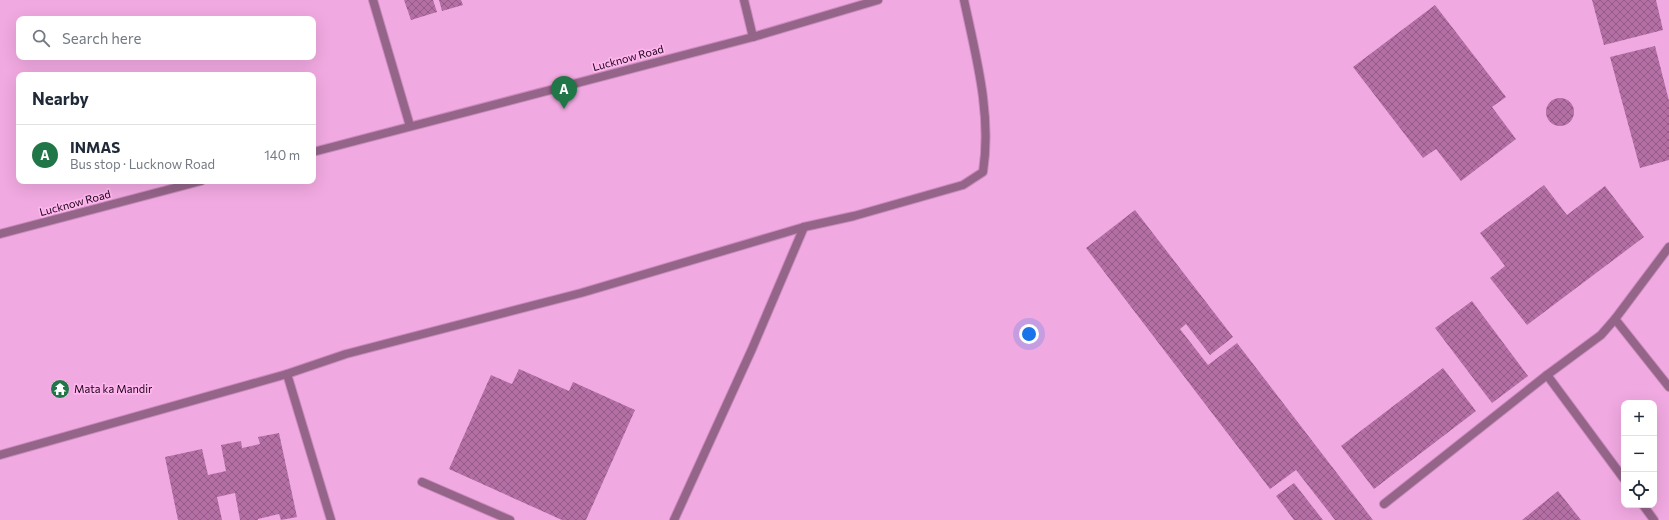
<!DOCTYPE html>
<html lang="en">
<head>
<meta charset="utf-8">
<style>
  body { margin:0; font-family:Commissioner,sans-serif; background:#f2f2f3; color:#1f2937 }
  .controls { position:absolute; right:12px; bottom:12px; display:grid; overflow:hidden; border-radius:8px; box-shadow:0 4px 16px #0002 }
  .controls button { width:36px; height:36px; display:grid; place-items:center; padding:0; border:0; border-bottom:1px solid #e0e1e3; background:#fff; color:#1f2937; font:20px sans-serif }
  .you { position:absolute; left:1029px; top:334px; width:14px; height:14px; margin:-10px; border:3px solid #fff; border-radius:50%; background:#1a73e8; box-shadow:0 0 0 6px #1a73e833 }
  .badge { display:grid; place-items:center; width:26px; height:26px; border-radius:50%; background:#217648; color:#fff; font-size:13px; font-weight:700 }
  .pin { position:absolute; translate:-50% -33px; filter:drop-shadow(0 1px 2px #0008) }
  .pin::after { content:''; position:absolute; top:21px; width:14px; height:12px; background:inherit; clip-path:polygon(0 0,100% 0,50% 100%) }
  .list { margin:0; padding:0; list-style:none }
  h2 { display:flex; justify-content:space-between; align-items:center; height:52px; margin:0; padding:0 16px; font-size:17px }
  h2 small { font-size:13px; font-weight:400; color:#747a83 }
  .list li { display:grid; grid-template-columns:26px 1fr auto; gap:12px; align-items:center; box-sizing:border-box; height:60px; padding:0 16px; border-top:1px solid #e0e1e3 }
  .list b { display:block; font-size:15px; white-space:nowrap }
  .list p { margin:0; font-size:13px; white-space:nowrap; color:#747a83 }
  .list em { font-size:13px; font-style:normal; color:#747a83 }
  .icon { flex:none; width:22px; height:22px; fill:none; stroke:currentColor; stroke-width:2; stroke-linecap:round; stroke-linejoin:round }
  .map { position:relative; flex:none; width:1669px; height:520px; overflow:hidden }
  .search { position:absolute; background:#fff; box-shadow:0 4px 16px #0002; left:16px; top:16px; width:300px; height:44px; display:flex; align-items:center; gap:10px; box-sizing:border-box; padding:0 14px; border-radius:8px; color:#747a83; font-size:15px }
  .panel { position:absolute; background:#fff; box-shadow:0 4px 16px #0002; left:16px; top:72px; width:300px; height:112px; border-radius:8px }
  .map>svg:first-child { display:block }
  .building { fill:url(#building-cross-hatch) }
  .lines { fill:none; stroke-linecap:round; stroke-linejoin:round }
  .service-casing { stroke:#ca8bbc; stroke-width:10 }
  .minor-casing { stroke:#ca8bbc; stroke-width:10 }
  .tertiary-casing { stroke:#ca8bbc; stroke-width:10 }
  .service { stroke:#946489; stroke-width:8 }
  .minor { stroke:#946489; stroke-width:8 }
  .tertiary { stroke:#946489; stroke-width:8 }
  .labels { text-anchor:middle; stroke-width:3.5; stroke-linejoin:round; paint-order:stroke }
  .street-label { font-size:11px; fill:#190215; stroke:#ffb6ee }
  .poi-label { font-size:11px; fill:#190215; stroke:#ffb6ee; text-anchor:start }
</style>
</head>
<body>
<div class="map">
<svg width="1669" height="520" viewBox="0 0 1669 520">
  <defs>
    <pattern id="building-cross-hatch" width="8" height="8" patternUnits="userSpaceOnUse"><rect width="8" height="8" fill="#b470a5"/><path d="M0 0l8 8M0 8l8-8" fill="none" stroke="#925a85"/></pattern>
  </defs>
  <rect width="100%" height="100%" fill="#f1a9e1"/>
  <!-- building -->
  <g class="building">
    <path d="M404,0H433L437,12L411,20Z"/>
    <path d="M439,0H461L463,5L442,11Z"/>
    <path d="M1592,0H1656L1663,30L1604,45Z"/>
    <path d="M1435,5L1506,97L1492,107L1516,139L1461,181L1436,149L1423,158L1353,67Z"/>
    <path d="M1655,46L1669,101V160L1640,168L1610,57Z"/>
    <circle cx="1560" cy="112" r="14"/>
    <path d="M1544,185L1567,215L1605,186L1644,237L1527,325L1490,278L1505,266L1480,233Z"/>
    <path d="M1135,210L1233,337L1210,355L1186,324L1180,329L1208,365L1237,343L1373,520H1335L1296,470L1270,489L1086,248Z"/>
    <path d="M1472,301L1528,376L1492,403L1435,328Z"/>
    <path d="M1443,368L1476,411L1374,489L1341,446Z"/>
    <path d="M519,369L569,391L573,382L635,410L586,520H562L449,469L491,375L512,384Z"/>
    <path d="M279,433L297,517L281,520L279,514L258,519V520H240L235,493L217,497L222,520H178L165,457L202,449L208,475L226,471L221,445L241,441L242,448L260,444L258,437Z"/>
    <path d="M1294,483L1323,520H1294L1276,496Z"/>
    <path d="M1558,491L1581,520H1522Z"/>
  </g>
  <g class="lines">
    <defs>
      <g id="service">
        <path d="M422,482L510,520"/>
        <path d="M674,520L752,349L804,227"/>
      </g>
      <g id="minor">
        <path d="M373,0L410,126"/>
        <path d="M744,0L753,37"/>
        <path d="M1615,319L1669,387"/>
        <path d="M287,374L331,520"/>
        <path d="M1547,375L1624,479"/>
        <path d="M0,455L287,374L346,354L581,293L804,227L854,216L963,185L983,172C992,114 976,57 964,0"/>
        <path d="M1384,504L1547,375L1601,335L1615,319L1669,247"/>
        <path d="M1643,505L1654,520"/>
      </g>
      <g id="tertiary">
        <path d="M313,152L753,37L878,0"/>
        <path d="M0,234L201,181"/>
      </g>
    </defs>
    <!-- service casing -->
    <use href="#service" class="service-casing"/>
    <!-- minor casing -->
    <use href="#minor" class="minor-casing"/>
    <!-- tertiary casing -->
    <use href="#tertiary" class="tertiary-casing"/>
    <!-- service -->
    <use href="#service" class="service"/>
    <!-- minor -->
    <use href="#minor" class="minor"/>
    <!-- tertiary -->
    <use href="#tertiary" class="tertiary"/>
  </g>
  <!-- icons -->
  <defs>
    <symbol id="temple-disc" viewBox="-11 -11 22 22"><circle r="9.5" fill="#217648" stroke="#ffb6ee"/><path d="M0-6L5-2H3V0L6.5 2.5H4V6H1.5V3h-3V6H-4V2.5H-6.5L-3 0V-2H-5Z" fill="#fff"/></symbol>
  </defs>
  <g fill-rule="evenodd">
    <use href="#temple-disc" x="49" y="378" width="22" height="22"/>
  </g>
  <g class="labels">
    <!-- street labels -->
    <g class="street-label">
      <text transform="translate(628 58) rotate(-15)" y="4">Lucknow Road</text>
      <text transform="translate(75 203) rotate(-15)" y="4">Lucknow Road</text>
    </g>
    <!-- poi labels -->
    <g class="poi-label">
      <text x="74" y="393">Mata ka Mandir</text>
    </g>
  </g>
</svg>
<div class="controls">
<button>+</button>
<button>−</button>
<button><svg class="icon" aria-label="locate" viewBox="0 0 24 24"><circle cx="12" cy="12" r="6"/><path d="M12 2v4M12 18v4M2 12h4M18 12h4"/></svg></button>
</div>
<div class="you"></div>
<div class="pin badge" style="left:564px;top:109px">A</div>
<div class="search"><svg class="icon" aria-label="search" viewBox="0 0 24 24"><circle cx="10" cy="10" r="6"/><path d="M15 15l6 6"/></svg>Search here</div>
<section class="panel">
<h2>Nearby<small></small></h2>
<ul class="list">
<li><span class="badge">A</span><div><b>INMAS</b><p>Bus stop · Lucknow Road</p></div><em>140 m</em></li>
</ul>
</section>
</div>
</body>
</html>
